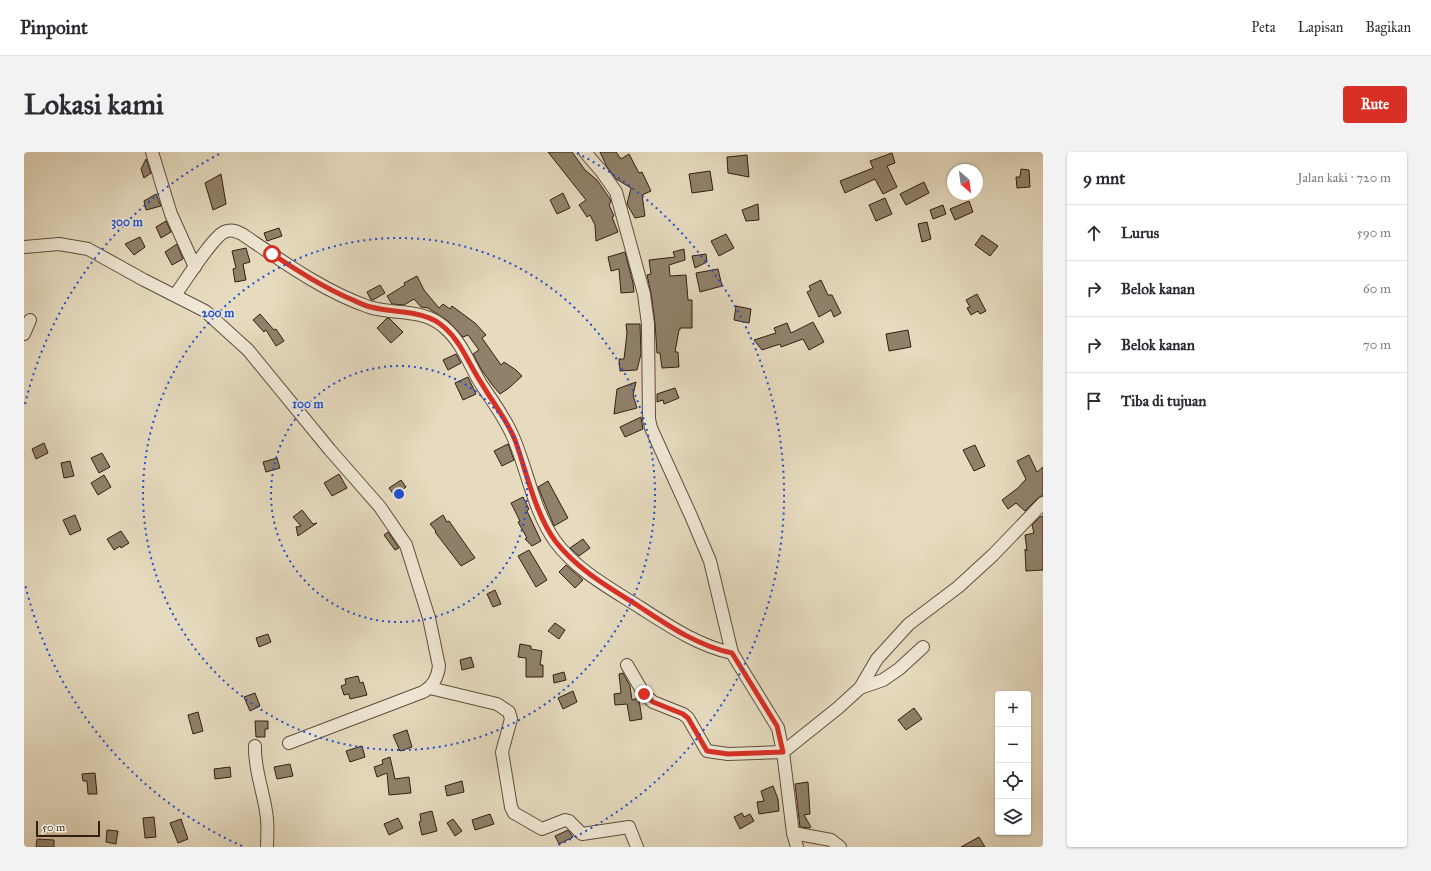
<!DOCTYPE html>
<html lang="id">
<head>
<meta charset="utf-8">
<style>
  body { margin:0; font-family:"IM FELL Great Primer",serif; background:#f2f2f3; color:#2b2b33 }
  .controls { position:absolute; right:12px; bottom:12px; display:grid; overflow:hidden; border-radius:4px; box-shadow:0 1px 3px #0004 }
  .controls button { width:36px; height:36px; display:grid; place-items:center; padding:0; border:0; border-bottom:1px solid #e1e1e2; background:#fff; color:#2b2b33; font:20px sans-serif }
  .compass { position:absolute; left:923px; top:12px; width:36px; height:36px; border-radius:50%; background:#fff; box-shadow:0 1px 3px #0004; rotate:152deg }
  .scale { position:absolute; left:12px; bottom:10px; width:64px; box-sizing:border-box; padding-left:4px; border:2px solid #321f11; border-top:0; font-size:11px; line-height:14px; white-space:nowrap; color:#321f11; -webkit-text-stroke:3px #efe8d5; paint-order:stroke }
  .stop { position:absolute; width:12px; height:12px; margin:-9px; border:3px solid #d93025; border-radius:50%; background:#fff }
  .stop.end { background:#d93025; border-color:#fff; box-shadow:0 1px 4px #0008 }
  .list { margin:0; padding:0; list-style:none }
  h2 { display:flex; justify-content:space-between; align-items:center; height:52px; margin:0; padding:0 16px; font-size:17px }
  h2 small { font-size:13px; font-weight:400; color:#7c7c81 }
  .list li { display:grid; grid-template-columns:26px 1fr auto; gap:12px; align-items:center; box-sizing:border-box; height:56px; padding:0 16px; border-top:1px solid #e1e1e2 }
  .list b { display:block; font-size:15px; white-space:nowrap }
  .list em { font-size:13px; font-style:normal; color:#7c7c81 }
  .icon { flex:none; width:22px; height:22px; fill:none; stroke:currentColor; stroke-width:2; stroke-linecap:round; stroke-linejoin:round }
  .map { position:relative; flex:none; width:1019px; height:695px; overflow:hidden; border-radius:4px }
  header { display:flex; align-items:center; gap:24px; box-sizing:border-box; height:56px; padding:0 20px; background:#fff; border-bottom:1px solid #e1e1e2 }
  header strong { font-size:19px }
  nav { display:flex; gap:22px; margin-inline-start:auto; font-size:14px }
  .intro { display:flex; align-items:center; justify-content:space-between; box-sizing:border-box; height:96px; padding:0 24px }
  h1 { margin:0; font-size:28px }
  .button { padding:10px 18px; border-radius:4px; background:#d93025; color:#fff; font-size:14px; font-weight:700 }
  main { display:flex; gap:24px; padding:0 24px }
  aside { flex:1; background:#fff; border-radius:4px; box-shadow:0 1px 3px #0004 }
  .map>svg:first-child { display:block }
  .building { fill:#90816b; stroke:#321f11 }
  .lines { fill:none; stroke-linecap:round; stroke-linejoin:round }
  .minor-casing { stroke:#5f4e3c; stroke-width:14 }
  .minor { stroke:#efe8d5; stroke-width:12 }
  .route { stroke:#d93025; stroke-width:5 }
  .ring { fill:none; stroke:#1d4ed8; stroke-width:2; stroke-dasharray:2 4 }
  .centre { fill:#1d4ed8; stroke:#efe8d5; stroke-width:2 }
  .ring-label { font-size:12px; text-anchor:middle; font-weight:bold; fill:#1d4ed8; stroke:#efe8d5; stroke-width:3; stroke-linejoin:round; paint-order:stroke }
</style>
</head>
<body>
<header>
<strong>Pinpoint</strong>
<nav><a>Peta</a><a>Lapisan</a><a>Bagikan</a></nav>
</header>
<div class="intro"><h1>Lokasi kami</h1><a class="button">Rute</a></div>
<main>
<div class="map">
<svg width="1019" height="695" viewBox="0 0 1019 695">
  <rect width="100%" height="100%" fill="#e6dbbf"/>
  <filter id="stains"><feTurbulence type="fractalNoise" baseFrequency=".005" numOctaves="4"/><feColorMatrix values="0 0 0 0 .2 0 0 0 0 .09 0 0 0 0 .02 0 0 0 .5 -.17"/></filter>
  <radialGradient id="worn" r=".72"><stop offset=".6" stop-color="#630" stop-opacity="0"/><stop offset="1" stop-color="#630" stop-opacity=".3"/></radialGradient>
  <!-- building -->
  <g class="building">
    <path d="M524,0H548L561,18L573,28L586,47L587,50L585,53L590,64L588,65L594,80L572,89L571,73L566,63L563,65L555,53L562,48Z"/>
    <path d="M576,0H592L597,7L605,2L615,21L618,20L627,39L618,43L621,64L611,66L603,52L607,36L594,28H593L583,15Z"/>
    <path d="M868,1L871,11L863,14L873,35L859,42L851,27L821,41L816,29L849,16L846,9Z"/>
    <path d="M723,3L725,25L704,21L703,5Z"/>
    <path d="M122,7L127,21L120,26L117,17Z"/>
    <path d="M997,17L1005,18L1006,35L993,36L992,25H996Z"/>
    <path d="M686,19L689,38L668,41L665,22Z"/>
    <path d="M197,22L202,52L189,58L181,31Z"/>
    <path d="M900,30L905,41L882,53L876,42Z"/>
    <path d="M539,41L546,56L533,62L526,48Z"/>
    <path d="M132,42L137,54L122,58L120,49Z"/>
    <path d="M861,46L868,62L852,69L845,53Z"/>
    <path d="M945,49L949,60L931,68L926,57Z"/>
    <path d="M734,52L735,68L722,69L718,58Z"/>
    <path d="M919,53L922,62L909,67L906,58Z"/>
    <path d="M142,69L147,80L137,86L132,75Z"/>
    <path d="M903,70L907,87L898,90L894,72Z"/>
    <path d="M255,76L258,84L243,89L240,81Z"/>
    <path d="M702,82L710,96L695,104L687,89Z"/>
    <path d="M958,83L974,94L966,104L951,93Z"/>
    <path d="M116,85L121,95L110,103L101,92Z"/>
    <path d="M153,92L159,107L148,113L141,100Z"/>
    <path d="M222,96L226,110L219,112L222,128L211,130L209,117L212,116L208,99Z"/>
    <path d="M660,97L661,108L645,113L646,124L662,123L664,148H668V176H656V178H655L651,200H654L655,215L638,216L636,201H633L631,171L627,141L623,123L627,122L625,108L651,105L649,100Z"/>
    <path d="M601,100L609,131L610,140L597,141L595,117L587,119L584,105Z"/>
    <path d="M682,102L683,110L671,116L668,104Z"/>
    <path d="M694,117L698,134L676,140L672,121Z"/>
    <path d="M393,124L400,138L415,156L419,152L426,157L428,154L451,171L462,183L458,186L477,213L480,210L492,218L498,224L485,236L476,242L469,234L457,217L449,202L455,198L444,183L439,185L424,169L404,156L397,155L390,147L380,153L368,152L363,144L381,133L380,131Z"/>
    <path d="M797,128L804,143H808L817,161L810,165L807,158L795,165L783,140L787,138L785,134Z"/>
    <path d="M356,133L361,141L349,148H347L343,140Z"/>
    <path d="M953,142L962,159L956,162L954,159L947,163L943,156L946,155L942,148Z"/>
    <path d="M712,154L727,157L725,171L710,168Z"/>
    <path d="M236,162L250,178L252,177L260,189L252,194L242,178L240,180L229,168Z"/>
    <path d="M363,166L366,167L379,180L367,191L353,176Z"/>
    <path d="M789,170L800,190L785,198L779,187L757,195L756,192L738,198L730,188L752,181L750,176L763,171L767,181Z"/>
    <path d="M602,172H616L617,202L613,218L596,219L595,207H600L603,181Z"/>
    <path d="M884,178L887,195L865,199L862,182Z"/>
    <path d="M432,202L437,211L424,218L419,208Z"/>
    <path d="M444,225L452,242L439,248L431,231Z"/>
    <path d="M612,230L609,243L613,256L590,262L593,237Z"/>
    <path d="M651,236L655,246L640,252L639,248L633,250V242Z"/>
    <path d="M617,265L619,277L601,285L596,275Z"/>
    <path d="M20,291L24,301L12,307L8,297Z"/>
    <path d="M484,292L490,308L478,314L470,299Z"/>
    <path d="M951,293L961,314L950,319L939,298Z"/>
    <path d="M78,301L86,315L75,321L67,306Z"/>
    <path d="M1005,303L1013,320L1019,315V343L1014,346L1001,359L992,351L984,357L978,348L994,336L1002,327L993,309Z"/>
    <path d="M253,306L256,316L242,320L239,310Z"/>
    <path d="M46,309L50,324L40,326L37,311Z"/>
    <path d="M315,322L323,336L308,344L300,331Z"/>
    <path d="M80,323L87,335L74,343L67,331Z"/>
    <path d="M377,328L382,335L370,343L365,336Z"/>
    <path d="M524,329L544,366L530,374L514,335Z"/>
    <path d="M499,345L505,357L503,359L517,389L508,394L501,387L503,386L494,370L496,369L487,351Z"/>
    <path d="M278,358L289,372L293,371L274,384L272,375L277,374L269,365Z"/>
    <path d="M51,363L57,378L46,383L39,368Z"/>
    <path d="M419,363L423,370L425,369L451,406L437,414L411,380L412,379L406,372Z"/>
    <path d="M1019,364V418L1002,419L1001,397L1003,399L1001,383L1010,381L1008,373L1016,365Z"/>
    <path d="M97,379L105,391L97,396L96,394L90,398L83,387Z"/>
    <path d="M364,380L375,396L371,398L360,383Z"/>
    <path d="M559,387L566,396L555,404L546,396Z"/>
    <path d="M505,398L523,428L512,435L494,404Z"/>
    <path d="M542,413L559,428L551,436L535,420Z"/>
    <path d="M471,438L477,452L469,455L463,442Z"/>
    <path d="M531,471L541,478L535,487L524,479Z"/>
    <path d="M244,482L247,490L235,495L232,486Z"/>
    <path d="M496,492L507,494V497L518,499L516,513H519V525H502V506L494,505Z"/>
    <path d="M447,505L450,515L438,518L436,508Z"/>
    <path d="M540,520L542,528L530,531L529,523Z"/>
    <path d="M599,521L606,534L608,548L614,546L615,548L618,567L606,569L603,552L591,553L590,542L597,541L595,522Z"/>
    <path d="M334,524L336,531L339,530L343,543L326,547L325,542L320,543L317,534L322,532L321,527Z"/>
    <path d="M549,539L553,550L539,557L534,546Z"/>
    <path d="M231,541L236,554L226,559L220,545Z"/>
    <path d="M890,556L898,567L882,578L874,568Z"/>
    <path d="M174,560L179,579L169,582L164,563Z"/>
    <path d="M231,569H244V577H241V585H232Z"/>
    <path d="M383,578L388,595L376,599L369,583Z"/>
    <path d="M338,594L341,605L326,610L322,599Z"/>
    <path d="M366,605L371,627L385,625L387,641L365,643L363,621L353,625L350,615L359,612L358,608Z"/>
    <path d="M266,612L269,624L253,627L250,615Z"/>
    <path d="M206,615L207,625L191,627L190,617Z"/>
    <path d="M71,621L73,642H64L63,629H59L58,622Z"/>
    <path d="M438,629L440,640L423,644L421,634Z"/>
    <path d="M784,630L786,662L780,663L787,675L785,676L776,675L771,632Z"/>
    <path d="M749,634L754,647L755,659L735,662L733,650L740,649L737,639Z"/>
    <path d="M408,659L413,679L398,683L395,670L397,669L396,662Z"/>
    <path d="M718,661L720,665L726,662L730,669L716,677L710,665Z"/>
    <path d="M466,662L470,672L451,678L448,668Z"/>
    <path d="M130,665L132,685L121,686L119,666Z"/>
    <path d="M374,666L379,676L365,683L360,672Z"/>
    <path d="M157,667L164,687L154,691L146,671Z"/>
    <path d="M429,667L438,679L431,684L423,671Z"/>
    <path d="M83,678L94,679L92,692L82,690Z"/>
    <path d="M544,678L549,685L535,692L531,684Z"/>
    <path d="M955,685L961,695H937Z"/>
    <path d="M13,687L30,688V695H12Z"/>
  </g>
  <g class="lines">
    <defs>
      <g id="minor">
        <path d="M128,0L147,62L171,115"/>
        <path d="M561,0L578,20L592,40L620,142L624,172L625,267L627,276L667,364L686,409L708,501L754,576L759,600L769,681L773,695"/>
        <path d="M0,95L35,92L64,97L120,128L181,159L224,198L306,298L356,355L382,393L405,466L415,514C414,525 408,535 399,540L265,591"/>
        <path d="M151,143C161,130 187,87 200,80C207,77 212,79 218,82C258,109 299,139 345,155C370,163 399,156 420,175C438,190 445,212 457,232C469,250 482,267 490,287C504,321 510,359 531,389C553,419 586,436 617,456C645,474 675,494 708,501"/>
        <path d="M0,182L6,168"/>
        <path d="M603,513L620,542L629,550L659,562L664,566L683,599L704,602L759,600L814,556L836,536L853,507L885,472L934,435L969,403L1019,351"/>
        <path d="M406,536L473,552L485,560L487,567L478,600L487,655L490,661L518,677L541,668L545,669L558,682L605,675L613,695"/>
        <path d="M836,536L859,528L875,517L899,495"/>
        <path d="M231,594C230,619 241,643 243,667C244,676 243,686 243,695"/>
        <path d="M769,681L807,688L816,695"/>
      </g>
    </defs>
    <!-- minor casing -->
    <use href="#minor" class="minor-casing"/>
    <!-- minor -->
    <use href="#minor" class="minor"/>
  </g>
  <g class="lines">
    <!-- route -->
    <path class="route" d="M248,102C274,119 300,136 329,148C335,151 341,154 347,155C372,162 401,157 421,176C438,191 445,213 458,232C469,251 483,268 491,288C503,321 511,362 532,390C555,419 586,436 616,455C645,474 674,494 708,501L753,574L759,600L704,602L683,599L664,566L659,562L629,550L620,542"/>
  </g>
  <!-- distance rings -->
  <g class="ring">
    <circle cx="375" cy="342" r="128"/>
    <circle cx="375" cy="342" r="256"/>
    <path d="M218 694A385 385 0 0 1 1 432M1 252A385 385 0 0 1 197 1M553 1A385 385 0 0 1 532 694"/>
  </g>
  <circle cx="375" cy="342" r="6" class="centre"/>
  <g class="ring-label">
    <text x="103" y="74">300 m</text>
    <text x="194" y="165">200 m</text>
    <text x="284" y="256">100 m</text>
  </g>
  <rect width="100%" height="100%" filter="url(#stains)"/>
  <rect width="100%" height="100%" fill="url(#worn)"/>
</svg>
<div class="controls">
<button>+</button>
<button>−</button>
<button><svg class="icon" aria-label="locate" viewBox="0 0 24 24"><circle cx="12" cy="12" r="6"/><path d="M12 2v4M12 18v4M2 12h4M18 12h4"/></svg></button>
<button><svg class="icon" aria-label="layers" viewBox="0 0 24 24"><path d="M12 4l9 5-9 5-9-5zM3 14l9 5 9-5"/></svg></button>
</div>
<svg class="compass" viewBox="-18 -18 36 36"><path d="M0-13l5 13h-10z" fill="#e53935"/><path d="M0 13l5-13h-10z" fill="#7c7c81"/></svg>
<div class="scale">50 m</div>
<div class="stop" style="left:248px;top:102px"></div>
<div class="stop end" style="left:620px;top:542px"></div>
</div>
<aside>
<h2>9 mnt<small>Jalan kaki · 720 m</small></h2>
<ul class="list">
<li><svg class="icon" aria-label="ahead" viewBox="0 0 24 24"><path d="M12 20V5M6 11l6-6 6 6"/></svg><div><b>Lurus</b></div><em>590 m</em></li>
<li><svg class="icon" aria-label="right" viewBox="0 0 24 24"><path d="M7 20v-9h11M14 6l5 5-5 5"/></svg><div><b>Belok kanan</b></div><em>60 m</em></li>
<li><svg class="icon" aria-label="right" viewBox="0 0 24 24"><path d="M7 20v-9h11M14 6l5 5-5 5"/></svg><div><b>Belok kanan</b></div><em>70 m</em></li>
<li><svg class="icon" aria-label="arrive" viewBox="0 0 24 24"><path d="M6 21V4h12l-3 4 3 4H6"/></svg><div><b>Tiba di tujuan</b></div></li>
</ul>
</aside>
</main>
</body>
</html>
